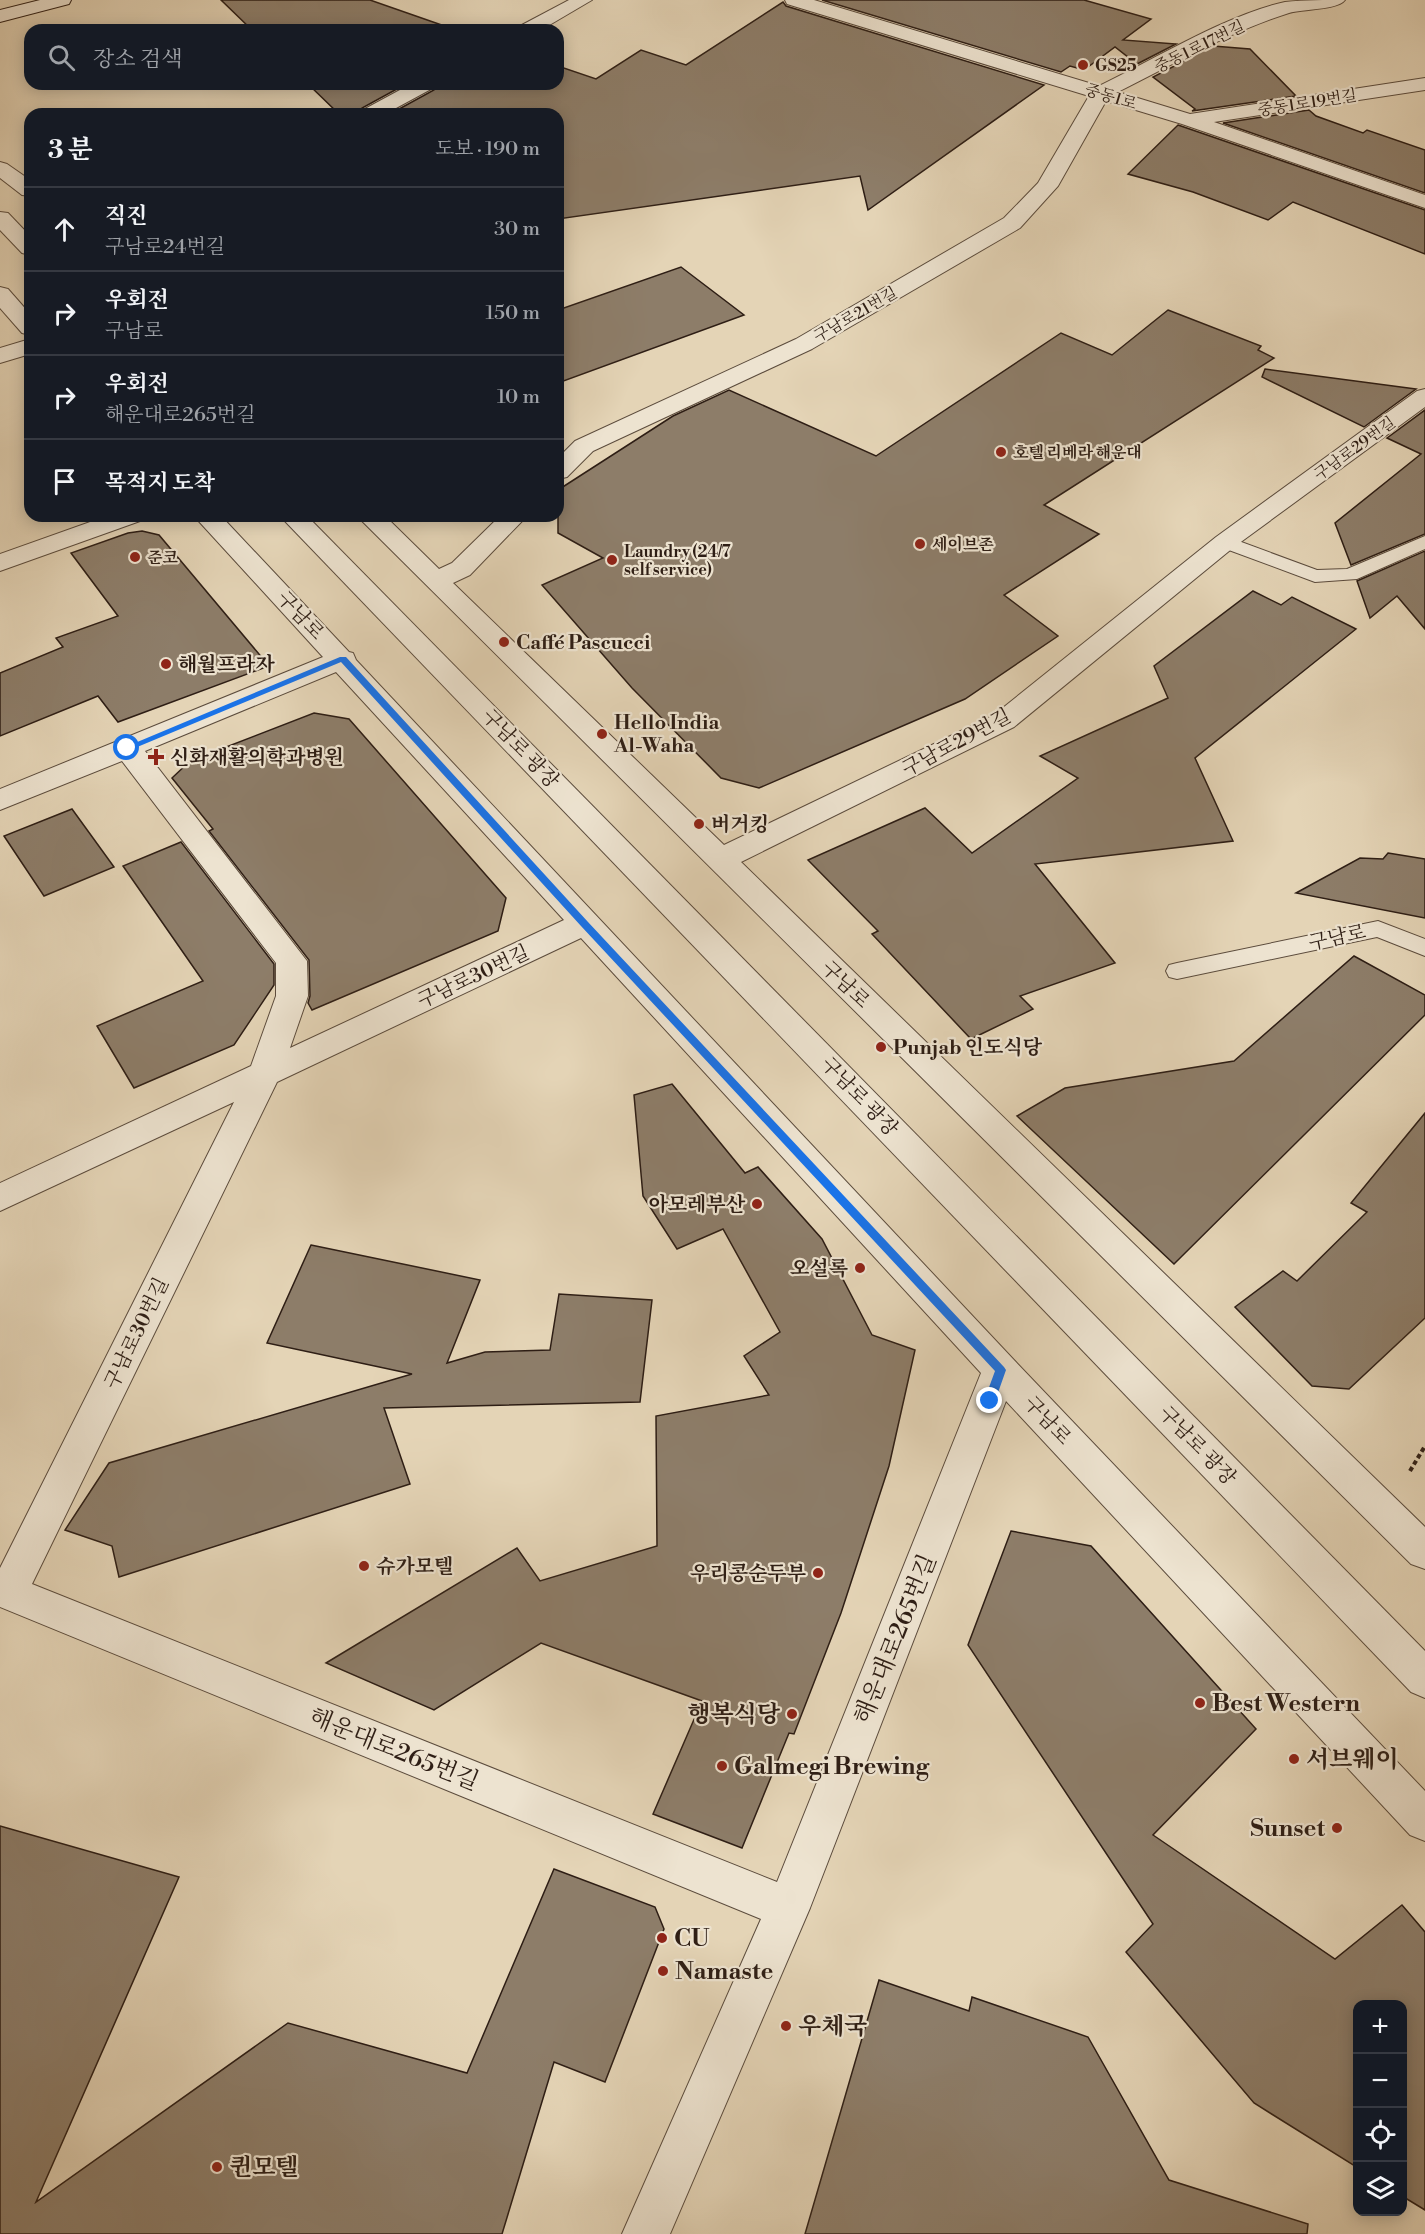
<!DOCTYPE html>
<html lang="ko">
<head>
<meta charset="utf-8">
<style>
  body { margin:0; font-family:"Libre Bodoni","Noto Serif KR",serif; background:#242831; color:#f1f3f6 }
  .controls { position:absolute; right:18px; bottom:18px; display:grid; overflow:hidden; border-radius:12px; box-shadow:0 3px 15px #0003 }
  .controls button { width:54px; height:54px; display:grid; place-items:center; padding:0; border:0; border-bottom:2px solid #363941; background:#171b24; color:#f1f3f6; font:30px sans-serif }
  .stop { position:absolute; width:18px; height:18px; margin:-14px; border:4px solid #1a73e8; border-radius:50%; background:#fff }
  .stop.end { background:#1a73e8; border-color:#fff; box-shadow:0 2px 6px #0008 }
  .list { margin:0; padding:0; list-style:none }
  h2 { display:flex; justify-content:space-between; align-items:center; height:78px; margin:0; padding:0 24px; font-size:26px }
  h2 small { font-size:20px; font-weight:400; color:#9ea1a6 }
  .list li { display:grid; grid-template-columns:39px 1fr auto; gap:18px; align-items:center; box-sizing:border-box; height:84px; padding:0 24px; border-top:2px solid #363941 }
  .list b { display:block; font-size:22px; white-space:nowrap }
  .list p { margin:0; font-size:20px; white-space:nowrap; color:#9ea1a6 }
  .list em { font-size:20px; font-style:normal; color:#9ea1a6 }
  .icon { flex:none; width:33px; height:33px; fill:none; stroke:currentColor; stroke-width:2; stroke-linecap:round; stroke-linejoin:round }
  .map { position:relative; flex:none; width:1425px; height:2234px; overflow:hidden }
  .search { position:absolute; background:#171b24; box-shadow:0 3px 15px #0003; left:24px; top:24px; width:540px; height:66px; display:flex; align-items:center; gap:15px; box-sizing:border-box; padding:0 21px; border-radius:18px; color:#9ea1a6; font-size:22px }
  .panel { position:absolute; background:#171b24; box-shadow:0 3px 15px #0003; left:24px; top:108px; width:540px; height:414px; border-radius:18px }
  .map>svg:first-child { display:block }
  .building { fill:#8d7d69; stroke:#2e1e15; stroke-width:1.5 }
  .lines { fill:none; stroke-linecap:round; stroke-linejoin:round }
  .lane-casing { stroke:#5c4c3d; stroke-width:2 }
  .street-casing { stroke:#5c4c3d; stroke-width:2 }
  .secondary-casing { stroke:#2e1e15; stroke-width:2 }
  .path { stroke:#2e1e15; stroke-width:4; stroke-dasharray:4.5 3; stroke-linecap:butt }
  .lane { fill:#ede3d0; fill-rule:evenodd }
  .street { fill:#ede3d0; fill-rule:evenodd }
  .secondary { fill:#ede3d0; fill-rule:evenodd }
  .route { fill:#1a73e8 }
  .poi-dot { fill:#8f2418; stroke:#ede3d0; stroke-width:2 }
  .labels { text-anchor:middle; stroke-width:4.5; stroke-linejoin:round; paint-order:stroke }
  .far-street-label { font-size:16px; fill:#2e1e15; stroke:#ede3d0 }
  .far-poi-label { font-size:16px; font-weight:bold; fill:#2e1e15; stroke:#ede3d0; text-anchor:start }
  .street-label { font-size:20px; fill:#2e1e15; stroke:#ede3d0 }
  .poi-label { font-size:20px; font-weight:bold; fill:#2e1e15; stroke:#ede3d0; text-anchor:start }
  .near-street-label { font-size:24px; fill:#2e1e15; stroke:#ede3d0 }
  .near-poi-label { font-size:24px; font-weight:bold; fill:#2e1e15; stroke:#ede3d0; text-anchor:start }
</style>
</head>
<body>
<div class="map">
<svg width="1425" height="2234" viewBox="0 0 1425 2234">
  <rect width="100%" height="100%" fill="#e4d4b6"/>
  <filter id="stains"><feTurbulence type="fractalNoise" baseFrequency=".00333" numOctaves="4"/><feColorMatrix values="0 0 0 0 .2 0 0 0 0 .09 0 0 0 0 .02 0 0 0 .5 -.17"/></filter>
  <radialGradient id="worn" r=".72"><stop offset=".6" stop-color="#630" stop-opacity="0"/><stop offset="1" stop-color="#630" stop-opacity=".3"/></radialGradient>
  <!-- building -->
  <g class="building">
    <path d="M221,0H370L456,30H252Z"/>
    <path d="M822,0H1084L1151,19L1123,40L1176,44L1137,64L1115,47L1084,70L1070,66L1061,72Z"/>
    <path d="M783,2L786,6L1044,85L868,210L860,176L558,219V114H390L434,90L438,84H558V66L596,79L641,50L686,65Z"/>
    <path d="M1213,46L1250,49L1296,96L1192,111L1195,109L1153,77Z"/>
    <path d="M308,84H406L362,108L358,114H339Z"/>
    <path d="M1309,110L1316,116L1363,133L1367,130L1425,150V193L1223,123Z"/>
    <path d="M1178,125L1425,210V254L1293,202L1268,220L1193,192L1128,174Z"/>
    <path d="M681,267L744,315L558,383V310Z"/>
    <path d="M1168,310L1261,346L1258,350L1274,358L1044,505L1099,534L1004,595L1058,636L965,699L759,788L721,778L632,688L542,585L603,558L558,533V490L673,416L729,390L876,456L1061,333L1112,355Z"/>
    <path d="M1265,369L1416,389L1364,427L1262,377Z"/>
    <path d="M1425,410V534L1351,565L1335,523L1421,454L1387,438Z"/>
    <path d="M142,531L159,535L269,666L118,722L98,696L0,736V673L63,647L56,638L118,616L71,553L128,533Z"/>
    <path d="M1425,551V629L1397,596L1370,618L1357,581Z"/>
    <path d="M1253,591L1281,605L1292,597L1356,629L1195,758L1233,841L1035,864L1115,963L1020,996L1033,1009L971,1039L872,934L878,931L808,860L925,808L972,853L1078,778L1040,756L1168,698L1154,666Z"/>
    <path d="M314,713L349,719L506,898L498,931L312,1010L308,1003L310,996L309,960L209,831L213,829L172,778L190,761Z"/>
    <path d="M72,809L114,867L44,896L4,836Z"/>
    <path d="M181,842L274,964V985L234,1045L134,1088L97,1026L203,981L123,866Z"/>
    <path d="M1388,853L1425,859V918L1296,893L1360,858L1383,859Z"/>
    <path d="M1354,956L1425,995V1015L1174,1264L1017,1116L1065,1088L1234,1061Z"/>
    <path d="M672,1084L745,1173L758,1167L822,1239L872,1335L915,1350L889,1466L841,1613L794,1734L789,1733L742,1848L653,1814L702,1701L541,1643L434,1710L326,1663L517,1548L540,1581L657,1546L656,1416L769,1395L744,1356L780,1332L723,1229L677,1249L643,1196L634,1095Z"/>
    <path d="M1425,1113V1318L1349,1389L1312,1386L1235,1307L1283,1271L1297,1281L1367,1212L1351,1203Z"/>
    <path d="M311,1245L480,1280L447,1363L485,1352L550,1350L559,1294L652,1300L640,1402L384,1408L410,1484L119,1577L112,1546L65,1530L109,1463L412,1374L267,1343Z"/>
    <path d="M1011,1531L1091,1546L1256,1729L1153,1835L1335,1959L1402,1905L1425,1932V2210L1402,2196V2004H1358V2168L1254,2103L1126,1952L1153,1924L968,1645Z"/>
    <path d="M0,1826L179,1877L36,2202L288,2023L467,2073L554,1869L655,1907L664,1929L605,2082L554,2062L502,2234H0Z"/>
    <path d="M879,1980L969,2011L972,1997L1088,2037L1169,2180L1308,2224L1307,2234H805Z"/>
  </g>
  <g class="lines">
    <defs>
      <g id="lane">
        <path d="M1225,536L1317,570L1347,569L1425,536V549L1357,579L1315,582L1218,546L1216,542Z"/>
        <path d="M1378,921L1425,939V956L1377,937L1177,979L1169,977L1166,971L1169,965L1177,963Z"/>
      </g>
      <g id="street">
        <path d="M569,0H592L541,30H517L520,26Z"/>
        <path d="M785,0H814L1099,86C1153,60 1228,14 1285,2C1304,0 1326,0 1345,0C1338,10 1302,9 1289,13C1229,32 1174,64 1118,92L1190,114L1425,78V90L1214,122L1425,195V208L1182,124L1106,101L1058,186L1020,228L812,349L593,451L567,477L558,479V458L575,441L796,339L1004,218L1038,183L1089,96L787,4Z"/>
        <path d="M411,84H436L433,88L385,114H360L363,110Z"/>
        <path d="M0,162L7,164L30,180V196L22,195L0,178Z"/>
        <path d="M0,212L8,213L30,236V255L22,253L0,230Z"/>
        <path d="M0,287L8,289L30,314V335L22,333L0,308Z"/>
        <path d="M30,339V354L0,363V348Z"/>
        <path d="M1425,389V407L1234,547L1014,727L741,862L1425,1527V1569L1411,1564L357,516H385L439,569L452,563L500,516H527L470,575L453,583L724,845L994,715L1216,537L1417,391Z"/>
        <path d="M107,516H144L140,521L0,571V554Z"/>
        <path d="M194,516H221L349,652L353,653L356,660L1013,1359L1425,1791V1841L1410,1835L1006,1401L810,1908L670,2234H622L761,1919L0,1607V1568L234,1102L0,1211V1183L251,1066L276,996V963L122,761L0,810V789L323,657ZM336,672L564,920L290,1048L308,996L307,961L145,751ZM581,938L981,1373L777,1882L32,1584L277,1082Z"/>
        <path d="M280,516H307L1425,1651V1698L1411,1692Z"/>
      </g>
      <path id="secondary" d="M40,0H71L69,4L0,22V10Z"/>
    </defs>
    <!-- lane casing -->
    <use href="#lane" class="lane-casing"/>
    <!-- street casing -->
    <use href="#street" class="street-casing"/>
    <!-- secondary casing -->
    <use href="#secondary" class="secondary-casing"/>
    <!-- path -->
    <path class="path" d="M1410,1471L1425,1446"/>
    <!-- lane -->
    <use href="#lane" class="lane"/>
    <!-- street -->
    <use href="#street" class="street"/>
    <!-- secondary -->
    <use href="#secondary" class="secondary"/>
  </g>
  <!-- route -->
  <path class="route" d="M340,657H346L588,922L1004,1367L1006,1370L994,1404L990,1405L984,1401L995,1371L581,926L341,662L130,750L123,748Z"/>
  <!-- markers -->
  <g class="poi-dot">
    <circle cx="1083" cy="65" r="6"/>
    <circle cx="1001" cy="452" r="6"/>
    <circle cx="920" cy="544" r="6"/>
    <circle cx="135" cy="557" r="6"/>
    <circle cx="612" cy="560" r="6"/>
    <circle cx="504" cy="642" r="6"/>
    <circle cx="166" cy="664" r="6"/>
    <circle cx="602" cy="734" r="6"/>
    <path d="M153 748h6v6h6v6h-6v6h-6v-6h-6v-6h6z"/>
    <circle cx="699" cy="824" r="6"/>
    <circle cx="881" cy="1047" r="6"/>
    <circle cx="757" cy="1204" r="6"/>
    <circle cx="860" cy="1268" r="6"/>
    <circle cx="364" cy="1566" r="6"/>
    <circle cx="818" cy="1573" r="6"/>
    <circle cx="1200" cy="1703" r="6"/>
    <circle cx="792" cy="1714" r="6"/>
    <circle cx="1294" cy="1759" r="6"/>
    <circle cx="722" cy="1766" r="6"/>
    <circle cx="1337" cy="1828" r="6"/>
    <circle cx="662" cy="1938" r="6"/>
    <circle cx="663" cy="1971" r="6"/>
    <circle cx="786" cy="2026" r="6"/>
    <circle cx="217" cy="2167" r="6"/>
  </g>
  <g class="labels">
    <!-- far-street labels -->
    <g class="far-street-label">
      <text transform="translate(1199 46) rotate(-26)" y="6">중동1로17번길</text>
      <text transform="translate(1111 96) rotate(17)" y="6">중동1로</text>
      <text transform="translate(1307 102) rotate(-9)" y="6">중동1로19번길</text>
      <text transform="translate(855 314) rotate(-30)" y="6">구남로21번길</text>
      <text transform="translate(1354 448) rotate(-36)" y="6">구남로29번길</text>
    </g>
    <!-- far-poi labels -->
    <g class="far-poi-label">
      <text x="1095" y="71">GS25</text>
      <text x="1013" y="458">호텔 리베라 해운대</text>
      <text x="932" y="550">세이브존</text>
      <text x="624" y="557">Laundry (24/7<tspan x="624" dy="18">self service)</tspan></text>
      <text x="147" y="563">준코</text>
    </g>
    <!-- street labels -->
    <g class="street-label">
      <text transform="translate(301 615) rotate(47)" y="7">구남로</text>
      <text transform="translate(956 742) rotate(-28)" y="7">구남로29번길</text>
      <text transform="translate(521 748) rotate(46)" y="7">구남로 광장</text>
      <text transform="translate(1337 937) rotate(-12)" y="7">구남로</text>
      <text transform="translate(473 976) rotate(-25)" y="7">구남로30번길</text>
      <text transform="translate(846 984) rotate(44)" y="7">구남로</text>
      <text transform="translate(860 1096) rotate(46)" y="7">구남로 광장</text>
      <text transform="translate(136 1333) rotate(-64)" y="7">구남로30번길</text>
      <text transform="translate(1048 1420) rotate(47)" y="7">구남로</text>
      <text transform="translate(1198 1445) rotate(46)" y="7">구남로 광장</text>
    </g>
    <!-- poi labels -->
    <g class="poi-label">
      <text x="516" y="649">Caffé Pascucci</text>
      <text x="178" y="671">해월프라자</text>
      <text x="614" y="729">Hello India<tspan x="614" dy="23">Al-Waha</tspan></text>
      <text x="170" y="764">신화재활의학과병원</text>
      <text x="711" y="831">버거킹</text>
      <text x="893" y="1054">Punjab 인도식당</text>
      <text x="745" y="1211" text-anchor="end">아모레부산</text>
      <text x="848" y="1275" text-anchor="end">오설록</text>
      <text x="376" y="1573">슈가모텔</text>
      <text x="806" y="1580" text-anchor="end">우리콩순두부</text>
    </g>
    <!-- near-street labels -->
    <g class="near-street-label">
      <text transform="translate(895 1639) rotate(-68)" y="8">해운대로265번길</text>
      <text transform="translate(394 1749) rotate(22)" y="8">해운대로265번길</text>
    </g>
    <!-- near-poi labels -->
    <g class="near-poi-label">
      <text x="1212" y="1711">Best Western</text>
      <text x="780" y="1722" text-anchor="end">행복식당</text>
      <text x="1306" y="1767">서브웨이</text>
      <text x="734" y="1774">Galmegi Brewing</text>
      <text x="1325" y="1836" text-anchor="end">Sunset</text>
      <text x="674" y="1946">CU</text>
      <text x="675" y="1979">Namaste</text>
      <text x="798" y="2034">우체국</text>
      <text x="229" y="2175">퀸모텔</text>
    </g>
  </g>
  <rect width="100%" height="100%" filter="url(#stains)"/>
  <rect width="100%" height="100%" fill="url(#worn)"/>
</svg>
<div class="controls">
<button>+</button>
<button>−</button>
<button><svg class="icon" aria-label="locate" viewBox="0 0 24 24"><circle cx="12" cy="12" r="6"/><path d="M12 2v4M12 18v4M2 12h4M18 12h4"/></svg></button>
<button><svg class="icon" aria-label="layers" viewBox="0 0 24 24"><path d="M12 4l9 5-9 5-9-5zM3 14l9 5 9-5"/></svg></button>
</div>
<div class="stop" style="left:127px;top:748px"></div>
<div class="stop end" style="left:990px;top:1401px"></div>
<div class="search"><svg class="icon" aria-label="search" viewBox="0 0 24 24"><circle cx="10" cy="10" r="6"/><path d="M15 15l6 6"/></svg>장소 검색</div>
<section class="panel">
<h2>3 분<small>도보 · 190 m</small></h2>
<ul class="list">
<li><svg class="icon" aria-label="ahead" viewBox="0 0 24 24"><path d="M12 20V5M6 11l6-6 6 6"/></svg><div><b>직진</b><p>구남로24번길</p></div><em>30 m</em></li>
<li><svg class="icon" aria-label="right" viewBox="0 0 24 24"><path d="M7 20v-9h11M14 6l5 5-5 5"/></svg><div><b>우회전</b><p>구남로</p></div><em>150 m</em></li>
<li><svg class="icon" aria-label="right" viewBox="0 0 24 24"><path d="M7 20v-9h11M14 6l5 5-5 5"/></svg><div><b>우회전</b><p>해운대로265번길</p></div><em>10 m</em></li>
<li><svg class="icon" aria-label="arrive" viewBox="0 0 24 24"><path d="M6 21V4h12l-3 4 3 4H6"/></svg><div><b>목적지 도착</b></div></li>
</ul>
</section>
</div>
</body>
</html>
